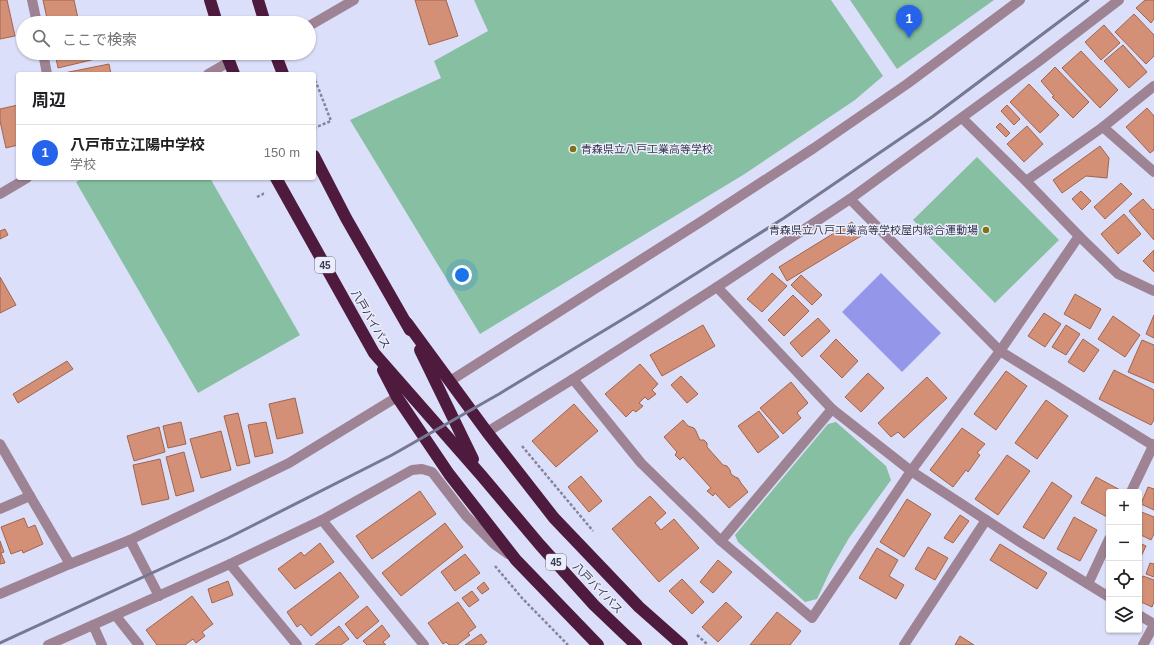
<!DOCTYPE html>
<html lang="ja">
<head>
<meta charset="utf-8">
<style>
  body { margin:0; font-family:Arial,"Noto Sans JP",sans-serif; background:#f6f6f6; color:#202124 }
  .controls { position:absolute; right:12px; bottom:12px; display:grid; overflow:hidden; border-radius:4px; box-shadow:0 1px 3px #0004 }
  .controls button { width:36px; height:36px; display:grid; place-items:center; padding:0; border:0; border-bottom:1px solid #e0e0e0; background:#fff; color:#202124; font:20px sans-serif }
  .you { position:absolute; left:462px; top:275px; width:14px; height:14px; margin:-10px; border:3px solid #fff; border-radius:50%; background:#1a73e8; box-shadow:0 0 0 6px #1a73e833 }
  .badge { display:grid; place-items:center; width:26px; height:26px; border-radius:50%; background:#2563eb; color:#fff; font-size:13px; font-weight:700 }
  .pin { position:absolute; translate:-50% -33px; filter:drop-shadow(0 1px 2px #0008) }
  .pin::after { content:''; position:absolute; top:21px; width:14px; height:12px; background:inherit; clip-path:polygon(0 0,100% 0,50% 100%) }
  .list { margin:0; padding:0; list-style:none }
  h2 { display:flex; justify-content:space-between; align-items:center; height:52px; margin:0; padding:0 16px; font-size:17px }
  h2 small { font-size:13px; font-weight:400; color:#757577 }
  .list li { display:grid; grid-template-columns:26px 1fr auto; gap:12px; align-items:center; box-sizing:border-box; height:56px; padding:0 16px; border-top:1px solid #e0e0e0 }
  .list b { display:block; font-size:15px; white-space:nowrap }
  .list p { margin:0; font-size:13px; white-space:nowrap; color:#757577 }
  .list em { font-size:13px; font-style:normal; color:#757577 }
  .icon { flex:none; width:22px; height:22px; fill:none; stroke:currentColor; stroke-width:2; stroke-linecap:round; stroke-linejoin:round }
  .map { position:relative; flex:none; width:1154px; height:645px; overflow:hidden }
  .search { position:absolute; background:#fff; box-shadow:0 1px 3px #0004; left:16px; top:16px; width:300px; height:44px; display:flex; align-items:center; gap:10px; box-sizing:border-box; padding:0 14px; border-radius:22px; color:#757577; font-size:15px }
  .panel { position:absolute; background:#fff; box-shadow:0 1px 3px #0004; left:16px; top:72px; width:300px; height:108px; border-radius:4px }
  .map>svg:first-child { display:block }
  .green { fill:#86bfa2 }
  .water { fill:#9496ea }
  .building { fill:#d39077; stroke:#a2644c }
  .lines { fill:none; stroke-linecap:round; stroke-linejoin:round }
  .path { stroke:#83859f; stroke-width:2.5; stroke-dasharray:3 2; stroke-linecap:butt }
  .minor { stroke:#9e8394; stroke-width:10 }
  .highway { stroke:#4e1b3e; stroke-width:12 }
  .rail { stroke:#777993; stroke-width:3 }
  .poi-dot { fill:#7f7314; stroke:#ecedfa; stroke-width:1.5 }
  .labels { text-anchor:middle; stroke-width:3; stroke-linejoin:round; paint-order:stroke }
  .shield { fill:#ecedfa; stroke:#6e6f85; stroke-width:1 }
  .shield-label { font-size:10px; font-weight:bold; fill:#383953 }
  .poi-label { font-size:11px; fill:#383953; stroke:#ecedfa; text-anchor:start }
  .street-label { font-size:11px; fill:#383953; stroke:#ecedfa }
</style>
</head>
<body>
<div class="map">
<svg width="1154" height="645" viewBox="0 0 1154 645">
  <rect width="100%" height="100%" fill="#dcdff9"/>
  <!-- green -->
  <g class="green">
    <path d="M474,0H831L883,76L855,100L743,175L480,334L350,120L441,78L434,61L488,31Z"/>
    <path d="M850,0H994L897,69Z"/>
    <path d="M977,157L1059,240L995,303L913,220Z"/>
    <path d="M83,178H210L300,335L198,393L76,182Z"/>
    <path d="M836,422L886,466L891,480L849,538L831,569L817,599L805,602L738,542L735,535L828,424Z"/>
  </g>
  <!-- water -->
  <path class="water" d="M881,273L941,333L902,372L842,312Z"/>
  <!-- building -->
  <g class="building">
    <path d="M0,0H7L15,36L0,39Z"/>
    <path d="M43,0H74L79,23H48Z"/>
    <path d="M415,0H446L458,36L429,45Z"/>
    <path d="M1145,0H1154V19L1151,23L1136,8Z"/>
    <path d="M1134,14L1154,35V56L1146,64L1115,32Z"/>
    <path d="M1104,25L1120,43L1101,60L1085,42Z"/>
    <path d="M1123,45L1147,72L1129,88L1104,61Z"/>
    <path d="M1081,51L1118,90L1100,108L1062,68Z"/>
    <path d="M55,53H111L112,55L58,68Z"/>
    <path d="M109,64L111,74H64V73Z"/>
    <path d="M1055,67L1089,102L1073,118L1052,97L1054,96L1041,81Z"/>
    <path d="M1029,84L1059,115L1040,133L1010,102Z"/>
    <path d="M18,105V145L6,148L0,121V109Z"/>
    <path d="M1007,105L1020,119L1014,125L1001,111Z"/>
    <path d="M1147,108L1154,116V150L1150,153L1126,127Z"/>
    <path d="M1000,123L1010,133L1006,137L996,127Z"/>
    <path d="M1027,126L1043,144L1024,162L1007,144Z"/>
    <path d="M1100,146L1109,158L1107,178L1086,176L1062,193L1053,180Z"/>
    <path d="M1121,183L1132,194L1105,219L1094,207Z"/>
    <path d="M1081,191L1091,201L1082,210L1072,199Z"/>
    <path d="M1143,199L1153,210L1154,209V240L1129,211Z"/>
    <path d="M1124,214L1141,234L1118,254L1101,234Z"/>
    <path d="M852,222L861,236L787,281L779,267Z"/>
    <path d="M5,229L8,235L0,239V231Z"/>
    <path d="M1154,250V272L1143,261Z"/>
    <path d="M772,273L787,286L762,312L747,299Z"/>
    <path d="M801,275L822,295L812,305L791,285Z"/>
    <path d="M0,277L16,305L0,313Z"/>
    <path d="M1075,294L1101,309L1090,329L1064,314Z"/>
    <path d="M793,295L809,311L784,336L768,320Z"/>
    <path d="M1044,313L1061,324L1045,347L1028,336Z"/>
    <path d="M1154,315V338L1146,334Z"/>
    <path d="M1113,316L1140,335L1125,357L1098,339Z"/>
    <path d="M818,318L830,331L802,357L790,343Z"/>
    <path d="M703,325L715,346L662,376L650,355Z"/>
    <path d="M1066,325L1080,334L1066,355L1052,347Z"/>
    <path d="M836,339L858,361L842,378L820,356Z"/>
    <path d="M1083,339L1099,350L1084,372L1068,362Z"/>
    <path d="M1142,340L1154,345V383L1128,372Z"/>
    <path d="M67,361L73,369L18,403L13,394Z"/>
    <path d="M640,364L658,384L652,390L656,394L648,400L645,397L639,403L643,406L636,412L633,410L626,417L605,394Z"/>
    <path d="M1114,370L1154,390V420L1151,425L1099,399Z"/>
    <path d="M1006,371L1027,386L996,430L974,414Z"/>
    <path d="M868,373L884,388L861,412L845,397Z"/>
    <path d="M681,376L698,394L687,403L671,385Z"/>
    <path d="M927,377L947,398L904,438L898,432L891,437L878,423Z"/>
    <path d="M791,382L808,403L797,413L801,418L783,434L760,408Z"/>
    <path d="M295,398L303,433L277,439L269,404Z"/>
    <path d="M1046,400L1068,416L1037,459L1015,443Z"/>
    <path d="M574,404L598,431L556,467L532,441Z"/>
    <path d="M759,411L779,437L758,453L738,426Z"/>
    <path d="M238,413L250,463L237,466L224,416Z"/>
    <path d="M683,420L688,426L694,428L696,431L698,436L700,440H704L707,443V447L723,465L727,466L730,470L731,474L735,477L738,478L741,483L748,492L729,508L715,493L713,496L707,491L711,488L683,457L680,460L675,455L677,452L664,437Z"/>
    <path d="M181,422L186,444L168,448L163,426Z"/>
    <path d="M266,422L273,453L255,457L248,425Z"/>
    <path d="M159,427L165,452L134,461L127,436Z"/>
    <path d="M962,428L985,444L977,453L980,455L968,472L966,470L953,487L930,470Z"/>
    <path d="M221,431L231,470L201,478L190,439Z"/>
    <path d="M184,452L194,491L176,496L166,457Z"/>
    <path d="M1007,455L1030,471L998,515L975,499Z"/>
    <path d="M160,459L169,499L142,505L133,465Z"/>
    <path d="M581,476L602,501L589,512L568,487Z"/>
    <path d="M1096,477L1122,491L1121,492H1109V514L1107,517L1081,503Z"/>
    <path d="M1052,482L1072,496L1044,539L1023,527Z"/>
    <path d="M1148,487L1154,489V510L1141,504Z"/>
    <path d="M420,491L436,514L372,559L356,536Z"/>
    <path d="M650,496L666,513L655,523L661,530L674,519L699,548L659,582L612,529Z"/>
    <path d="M907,499L931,514L904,557L880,542Z"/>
    <path d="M1139,511L1154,517V534L1151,540L1139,534Z"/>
    <path d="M960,515L969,521L953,543L944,538Z"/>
    <path d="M1074,517L1097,530L1080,561L1057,549Z"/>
    <path d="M24,518L28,528L35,525L43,544L23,553L22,550L11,554L1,527Z"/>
    <path d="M445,523L463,547L401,596L382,573Z"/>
    <path d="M0,541L4,552L1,553L5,563L0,564Z"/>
    <path d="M320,543L334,562L295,589L278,569L301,552L304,556Z"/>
    <path d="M1139,543L1146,546L1139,561Z"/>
    <path d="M1000,544L1047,573L1037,589L990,560Z"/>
    <path d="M928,547L948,558L935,580L915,569Z"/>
    <path d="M877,548L898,560L889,576L904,585L896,599L859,578Z"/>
    <path d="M465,554L480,573L455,591L441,572Z"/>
    <path d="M718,560L732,572L713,593L700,582Z"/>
    <path d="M1150,563L1154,564V577L1146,574Z"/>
    <path d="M340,572L359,597L311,636L301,624L297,627L287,612Z"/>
    <path d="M1143,576L1154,580V602L1152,607L1139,601V584Z"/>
    <path d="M682,579L704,602L692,614L669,591Z"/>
    <path d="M228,581L233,595L212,603L208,589Z"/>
    <path d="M484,582L489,589L482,594L477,588Z"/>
    <path d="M472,591L479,600L469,607L462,598Z"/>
    <path d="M192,596L213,624L202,632L205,636L196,643L193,639L185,645H157L146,630Z"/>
    <path d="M458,602L476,627L468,633L470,635L457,645H449L446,642L443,644L428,623Z"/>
    <path d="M726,602L742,617L718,642L702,627Z"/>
    <path d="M367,606L379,621L357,639L345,624Z"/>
    <path d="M777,612L801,631L790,645H750Z"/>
    <path d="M382,625L390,636L383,642L386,645H367L363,641Z"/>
    <path d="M339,626L349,639L341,645H315Z"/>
    <path d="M481,634L487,642L483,645H465Z"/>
    <path d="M960,636L974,645H955Z"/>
  </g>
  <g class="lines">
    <!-- path -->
    <g class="path">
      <path d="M314,83L316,82L331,121L314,128"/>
      <path d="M257,197L263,194L262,192"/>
      <path d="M522,446L593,531"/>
      <path d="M495,566L522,598L568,645"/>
      <path d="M697,635L708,645"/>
    </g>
    <!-- minor -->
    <g class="minor">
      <path d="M32,0L37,23"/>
      <path d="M309,26L354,0"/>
      <path d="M43,53L47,74"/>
      <path d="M208,74L229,62"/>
      <path d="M1103,127L1154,172"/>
      <path d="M1026,181L1103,127L1154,86"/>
      <path d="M0,194L27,178"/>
      <path d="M850,199L1000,351L1154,446"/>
      <path d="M1079,236L1118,274L1154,291"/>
      <path d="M717,287L832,409L911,471L1023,544L1109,597"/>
      <path d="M573,379L641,463L721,541L812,618L911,471L1000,351L1079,236L1026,181L962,118"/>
      <path d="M450,381L702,221L814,148L907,84L1020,0"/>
      <path d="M487,432L573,379L717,287L850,199L1038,62L1119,0"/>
      <path d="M0,444L30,496L70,564"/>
      <path d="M1131,492L1154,444"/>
      <path d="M0,509L30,496"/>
      <path d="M322,520L424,645"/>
      <path d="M130,540L159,596"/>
      <path d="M721,541L832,409"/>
      <path d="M230,564L297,645"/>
      <path d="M1088,584L1109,539"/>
      <path d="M0,594L70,564L130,540L289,463L397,397"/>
      <path d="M1139,615L1154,624"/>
      <path d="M116,616L139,645"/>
      <path d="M93,625L102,645"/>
      <path d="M48,645L230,564L322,520L412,470L422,469L432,472L466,516L494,544L508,554"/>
      <path d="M904,645L986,520"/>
      <path d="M1143,645L1154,625"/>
    </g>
    <!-- highway -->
    <g class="highway">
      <path d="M210,0L217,23"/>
      <path d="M258,0L265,23"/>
      <path d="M226,53L234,74"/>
      <path d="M275,53L283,74"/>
      <path d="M314,156L346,218L410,330"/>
      <path d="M276,178L374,353L481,475L540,545L594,605L636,645"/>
      <path d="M407,323L487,432L554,518L639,607L682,645"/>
      <path d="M420,350L473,459"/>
      <path d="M383,370L397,397L449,474L516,560L598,645"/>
    </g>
    <!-- rail -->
    <path class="rail" d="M0,643L228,538L392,455L499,394L643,307L784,218L932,117L1088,0"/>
  </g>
  <!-- markers -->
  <g class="poi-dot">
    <circle cx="573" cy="149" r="4"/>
    <circle cx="986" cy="230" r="4"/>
  </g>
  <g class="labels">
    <!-- shield labels -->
    <g class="shield">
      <rect x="315" y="257" width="20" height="16" rx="3"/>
      <rect x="546" y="554" width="20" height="16" rx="3"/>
    </g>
    <g class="shield-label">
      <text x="325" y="269">45</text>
      <text x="556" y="566">45</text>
    </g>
    <!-- poi labels -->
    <g class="poi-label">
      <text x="581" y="153">青森県立八戸工業高等学校</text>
      <text x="978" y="234" text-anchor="end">青森県立八戸工業高等学校屋内総合運動場</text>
    </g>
    <!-- street labels -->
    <g class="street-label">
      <text transform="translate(371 319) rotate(60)" y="4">八戸バイパス</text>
      <text transform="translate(598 588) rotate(46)" y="4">八戸バイパス</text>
    </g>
  </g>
</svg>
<div class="controls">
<button>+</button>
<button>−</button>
<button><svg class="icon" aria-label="locate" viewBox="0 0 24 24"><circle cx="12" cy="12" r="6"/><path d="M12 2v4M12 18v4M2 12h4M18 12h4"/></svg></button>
<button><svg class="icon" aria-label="layers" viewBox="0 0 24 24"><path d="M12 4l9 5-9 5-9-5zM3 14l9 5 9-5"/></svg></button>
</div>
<div class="you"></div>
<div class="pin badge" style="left:909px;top:38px">1</div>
<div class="search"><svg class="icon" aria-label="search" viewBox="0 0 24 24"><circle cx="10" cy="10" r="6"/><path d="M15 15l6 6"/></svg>ここで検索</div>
<section class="panel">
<h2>周辺<small></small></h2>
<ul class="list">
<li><span class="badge">1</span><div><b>八戸市立江陽中学校</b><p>学校</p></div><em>150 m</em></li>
</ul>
</section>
</div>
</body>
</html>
